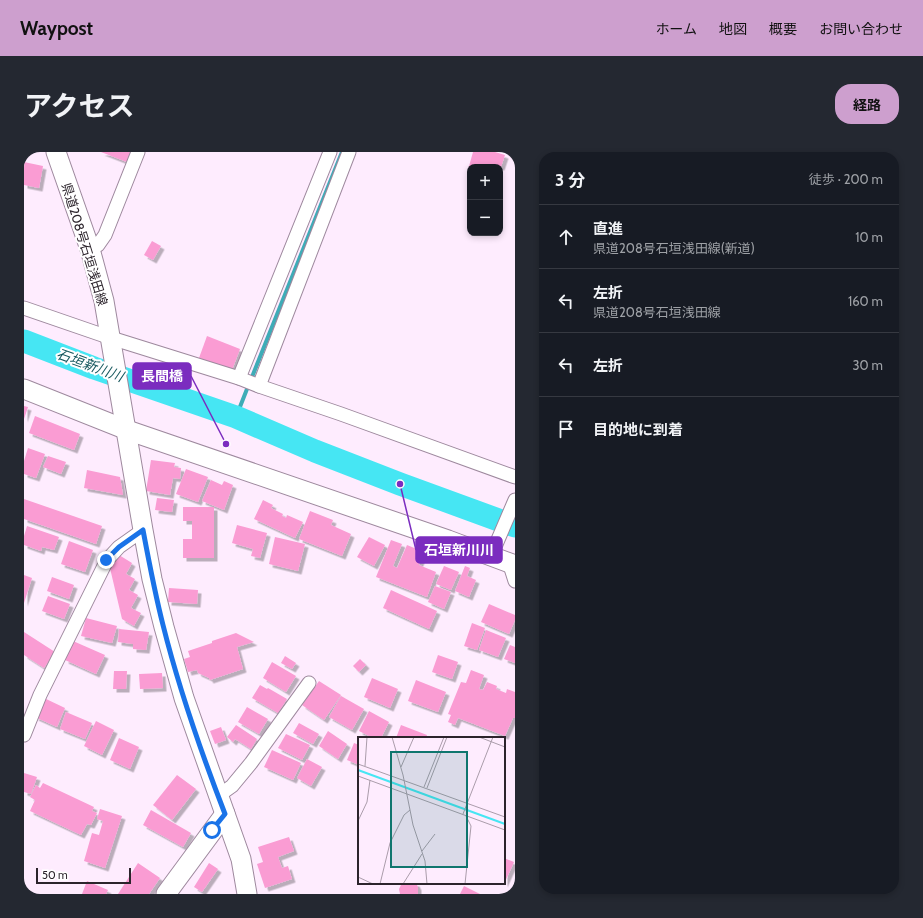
<!DOCTYPE html>
<html lang="ja">
<head>
<meta charset="utf-8">
<style>
  body { margin:0; font-family:Cabin,"Noto Sans JP",sans-serif; background:#242831; color:#f1f3f6 }
  .controls { position:absolute; right:12px; top:12px; display:grid; overflow:hidden; border-radius:8px; box-shadow:0 2px 6px #0003 }
  .controls button { width:36px; height:36px; display:grid; place-items:center; padding:0; border:0; border-bottom:1px solid #363941; background:#171b24; color:#f1f3f6; font:20px sans-serif }
  .scale { position:absolute; left:12px; bottom:10px; width:95px; box-sizing:border-box; padding-left:4px; border:2px solid #2c242c; border-top:0; font-size:11px; line-height:14px; white-space:nowrap; color:#2c242c; -webkit-text-stroke:3px #fff; paint-order:stroke }
  .stop { position:absolute; width:12px; height:12px; margin:-9px; border:3px solid #1a73e8; border-radius:50%; background:#fff }
  .stop.end { background:#1a73e8; border-color:#fff; box-shadow:0 1px 4px #0008 }
  .list { margin:0; padding:0; list-style:none }
  h2 { display:flex; justify-content:space-between; align-items:center; height:52px; margin:0; padding:0 16px; font-size:17px }
  h2 small { font-size:13px; font-weight:400; color:#9ea1a6 }
  .list li { display:grid; grid-template-columns:26px 1fr auto; gap:12px; align-items:center; box-sizing:border-box; height:64px; padding:0 16px; border-top:1px solid #363941 }
  .list b { display:block; font-size:15px; white-space:nowrap }
  .list p { margin:0; font-size:13px; white-space:nowrap; color:#9ea1a6 }
  .list em { font-size:13px; font-style:normal; color:#9ea1a6 }
  .icon { flex:none; width:22px; height:22px; fill:none; stroke:currentColor; stroke-width:2; stroke-linecap:round; stroke-linejoin:round }
  .map { position:relative; flex:none; width:491px; height:742px; overflow:hidden; border-radius:16px }
  header { display:flex; align-items:center; gap:24px; box-sizing:border-box; height:56px; padding:0 20px; background:#cd9fce; color:#111 }
  header strong { font-size:19px }
  nav { display:flex; gap:22px; margin-inline-start:auto; font-size:14px }
  .intro { display:flex; align-items:center; justify-content:space-between; box-sizing:border-box; height:96px; padding:0 24px }
  h1 { margin:0; font-size:28px }
  .button { padding:10px 18px; border-radius:16px; background:#cd9fce; color:#111; font-size:14px; font-weight:700 }
  main { display:flex; gap:24px; padding:0 24px }
  aside { flex:1; background:#171b24; border-radius:16px; box-shadow:0 2px 6px #0003 }
  .map>svg:first-child { display:block }
  .lines { fill:none; stroke-linecap:round; stroke-linejoin:round }
  .stream { stroke:#3eacb7; stroke-width:4 }
  .river { stroke:#46e6f3; stroke-width:23 }
  .building { fill:#fa9cd3; filter:url(#shadow) }
  .street-casing { stroke:#9e899e; stroke-width:15 }
  .secondary-casing { stroke:#9e899e; stroke-width:21 }
  .street { stroke:#fff; stroke-width:13 }
  .secondary { stroke:#fff; stroke-width:19 }
  .route { stroke:#1a73e8; stroke-width:5 }
  .labels { text-anchor:middle; stroke-width:4; stroke-linejoin:round; paint-order:stroke }
  .street-label { font-size:13px; fill:#2c242c; stroke:#fff }
  .water-label { font-size:14px; font-style:italic; fill:#17585e; stroke:#fff }
  .inset-river { fill:none; stroke:#46e6f3; stroke-width:2 }
  .inset-road { fill:none; stroke:#aa9caa; stroke-width:1 }
  .view { fill:#0f766e; fill-opacity:0.15; stroke:#0f766e; stroke-width:2 }
  .inset-edge { fill:none; stroke:#2c242c; stroke-width:2 }
  .leader { fill:none; stroke:#7b2cbf; stroke-width:1.5 }
  .callout-dot { fill:#7b2cbf; stroke:#fff; stroke-width:1.5 }
  .callout { fill:#7b2cbf; stroke:#7b2cbf; stroke-width:1.5 }
  .callout-label { font-size:14px; text-anchor:middle; font-weight:bold; fill:#fff }
</style>
</head>
<body>
<header>
<strong>Waypost</strong>
<nav><a>ホーム</a><a>地図</a><a>概要</a><a>お問い合わせ</a></nav>
</header>
<div class="intro"><h1>アクセス</h1><a class="button">経路</a></div>
<main>
<div class="map">
<svg width="491" height="742" viewBox="0 0 491 742">
  <defs>
    <filter id="shadow"><feDropShadow dx="3.5" dy="3.5" stdDeviation="0" flood-color="#0004"/></filter>
  </defs>
  <rect width="100%" height="100%" fill="#feecfe"/>
  <g class="lines">
    <!-- stream -->
    <g class="stream">
      <path d="M228,225L318,0"/>
      <path d="M212,265L223,237"/>
    </g>
    <!-- river -->
    <path class="river" d="M0,189L70,216L212,265L291,299L376,332L491,374"/>
  </g>
  <!-- building -->
  <g class="building">
    <path d="M77,0H107L103,10Z"/>
    <path d="M449,0H471L481,3L477,15L466,12L465,15H446V19L444,18Z"/>
    <path d="M0,10L19,14L15,36L0,33Z"/>
    <path d="M128,89L137,94L129,108L120,103Z"/>
    <path d="M183,184L216,197L208,218L175,206Z"/>
    <path d="M0,254L4,255L0,267Z"/>
    <path d="M11,264L56,282L50,298L5,281Z"/>
    <path d="M4,296L21,302L12,326L0,322V309Z"/>
    <path d="M24,304L42,310L37,322L19,315Z"/>
    <path d="M127,308L151,311L150,315L157,316L156,327L149,326L146,343L122,339Z"/>
    <path d="M162,317L184,325L174,350L152,342Z"/>
    <path d="M63,318L96,325L99,343L60,336Z"/>
    <path d="M187,328L198,333L200,329L209,333L200,358L178,349Z"/>
    <path d="M133,346L150,348L148,360L131,358Z"/>
    <path d="M0,347L78,374L72,392L0,367Z"/>
    <path d="M239,348L249,353L247,356L259,362L258,364L262,366L263,363L279,370L271,386L230,367Z"/>
    <path d="M159,355H190V406H159V387H168V369H159Z"/>
    <path d="M286,359L309,368L307,373L327,382L318,404L275,387Z"/>
    <path d="M213,373L243,381L236,406L227,404L229,397L208,391Z"/>
    <path d="M3,374L35,385L30,398L18,395L17,399L0,393V384Z"/>
    <path d="M251,385L281,392L274,419L245,412Z"/>
    <path d="M345,385L361,393L350,414L333,405Z"/>
    <path d="M367,388L378,392L369,414L373,416L383,393L400,400L395,413L412,420L403,445L352,425Z"/>
    <path d="M45,389L69,398L61,420L37,412Z"/>
    <path d="M95,403L108,411L102,422L111,427L105,438L114,443L107,456L117,461L110,474L98,467L85,412L88,405L93,407Z"/>
    <path d="M420,414L435,420L427,438L412,432Z"/>
    <path d="M441,414L446,416L443,424L452,428L445,445L431,439Z"/>
    <path d="M0,423L8,426L0,451Z"/>
    <path d="M28,425L50,433L45,447L23,439Z"/>
    <path d="M411,434L427,440L420,457L404,450Z"/>
    <path d="M145,436L174,438L173,452L144,450Z"/>
    <path d="M367,438L413,459L405,477L359,456Z"/>
    <path d="M24,444L46,452L40,467L18,459Z"/>
    <path d="M465,452L491,463V468L485,482L457,470Z"/>
    <path d="M62,466L93,474L88,491L57,484Z"/>
    <path d="M448,471L461,476L453,498L440,494Z"/>
    <path d="M95,477L125,480L122,498L109,497V492L94,490Z"/>
    <path d="M462,478L482,486L474,505L455,498Z"/>
    <path d="M0,480L31,500L20,516L0,503Z"/>
    <path d="M212,481L230,490L213,495L219,517L186,528L185,526L174,521L173,518L164,520L160,507L166,505L164,499L188,491V489Z"/>
    <path d="M49,489L81,503L72,522L41,508Z"/>
    <path d="M486,493L491,495V511L480,507Z"/>
    <path d="M414,503L434,510L428,527L408,520Z"/>
    <path d="M261,504L272,511L268,517L257,511Z"/>
    <path d="M336,507L342,513L335,520L329,514Z"/>
    <path d="M248,510L272,524L262,540L239,526Z"/>
    <path d="M447,518L460,523L455,537L459,538L463,530L473,534L472,537L482,541L483,537L491,540V566H489L481,584L434,566L431,573L424,570L427,563L424,562L437,530L442,531Z"/>
    <path d="M90,519H103L102,537H89Z"/>
    <path d="M138,521L139,536L116,537L115,522Z"/>
    <path d="M348,526L374,537L366,556L340,545Z"/>
    <path d="M392,528L422,540L414,560L384,549Z"/>
    <path d="M295,529L317,543L300,568L278,553Z"/>
    <path d="M236,533L243,537L244,536L263,547L254,561L228,546Z"/>
    <path d="M317,544L340,557L328,578L305,565Z"/>
    <path d="M20,546L41,556L33,575L11,565Z"/>
    <path d="M223,555L244,567L235,582L214,570Z"/>
    <path d="M345,559L365,570L357,586H349L335,579Z"/>
    <path d="M42,560L68,571L61,587L36,577Z"/>
    <path d="M72,569L90,578L78,603L60,594Z"/>
    <path d="M275,571L295,582L289,592L269,581Z"/>
    <path d="M212,573L233,587L227,597L211,587L209,590L203,585Z"/>
    <path d="M377,573L403,583L402,586H372Z"/>
    <path d="M197,575L202,588L191,592L186,579Z"/>
    <path d="M304,579L323,592L314,607L295,594Z"/>
    <path d="M262,582L286,593L278,608L254,596Z"/>
    <path d="M95,586L115,595L106,617L86,608Z"/>
    <path d="M330,591L335,593V613L323,608Z"/>
    <path d="M248,598L277,611L269,628L240,615Z"/>
    <path d="M283,607L298,615L287,634L273,626Z"/>
    <path d="M0,621L13,625L7,642L0,640Z"/>
    <path d="M153,623L172,637L148,668L129,653Z"/>
    <path d="M19,631L70,655L68,659L73,661L67,673L63,672L57,683L6,659L11,648L6,645L12,633L16,636Z"/>
    <path d="M76,657L98,664L81,716L60,709L68,681L75,683L79,669L73,667Z"/>
    <path d="M127,658L167,681L159,695L119,673Z"/>
    <path d="M265,685L270,699L254,705L258,716L264,714L268,727L241,736L233,712L239,710L234,695Z"/>
    <path d="M480,706L490,710L480,732Z"/>
    <path d="M114,711L136,726L125,742H94Z"/>
    <path d="M185,711L194,717L178,740L170,735Z"/>
    <path d="M63,729L84,738L82,742H58Z"/>
    <path d="M378,731H392L394,735V742H376L375,737Z"/>
    <path d="M440,734L456,742H436Z"/>
  </g>
  <g class="lines">
    <defs>
      <g id="street">
        <path d="M66,97L74,93L81,83L114,0"/>
        <path d="M0,156L87,186L215,226L235,234L317,262L491,325"/>
        <path d="M215,226L306,0"/>
        <path d="M235,234L325,0"/>
        <path d="M467,404L491,348"/>
        <path d="M485,410L491,429"/>
        <path d="M0,583L16,543L83,408L95,395L119,378"/>
        <path d="M194,644L208,634L227,611L285,531"/>
      </g>
      <g id="secondary">
        <path d="M32,0L66,97L80,149L119,378L128,427L140,475L160,546L217,707L223,742"/>
        <path d="M0,237L103,278L424,388L491,413"/>
        <path d="M142,742L201,662"/>
      </g>
    </defs>
    <!-- street casing -->
    <use href="#street" class="street-casing"/>
    <!-- secondary casing -->
    <use href="#secondary" class="secondary-casing"/>
    <!-- street -->
    <use href="#street" class="street"/>
    <!-- secondary -->
    <use href="#secondary" class="secondary"/>
  </g>
  <g class="lines">
    <!-- route -->
    <path class="route" d="M82,408L95,395L119,378C125,410 131,442 139,473C155,537 177,600 201,662L188,678"/>
  </g>
  <g class="labels">
    <!-- street labels -->
    <g class="street-label">
      <text transform="translate(61 92) rotate(73)" y="5">県道208号石垣浅田線</text>
    </g>
    <!-- water labels -->
    <g class="water-label">
      <text transform="translate(66 213) rotate(20)" y="5">石垣新川川</text>
    </g>
  </g>
  <!-- overview -->
  <g transform="translate(334 585)">
    <rect width="147" height="147" fill="#feecfe"/>
    <path class="inset-river" d="M0,33L147,87"/>
    <path class="inset-road" d="M34,0L45,38L55,88L67,124L69,147M121,0L147,10M0,27L147,80M7,29L9,0M43,30L56,0M0,39L147,93M66,50L86,0M69,51L89,0M105,77L135,0M0,84L9,65L12,43M64,114L77,97M0,140L15,147M22,147L32,106L46,78L52,73M45,147L64,117M107,147L113,89L108,79"/>
    <path class="view" d="M33,15H109V130H33Z"/>
    <rect width="147" height="147" class="inset-edge"/>
  </g>
  <!-- callouts -->
  <path class="leader" d="M202 292L167 224M376 332L392 398"/>
  <g class="callout-dot">
    <circle cx="202" cy="292" r="4"/>
    <circle cx="376" cy="332" r="4"/>
  </g>
  <g class="callout">
    <rect x="109" y="211" width="58" height="26" rx="4"/>
    <rect x="392" y="385" width="86" height="26" rx="4"/>
  </g>
  <g class="callout-label">
    <text x="138" y="229">長間橋</text>
    <text x="435" y="403">石垣新川川</text>
  </g>
</svg>
<div class="controls">
<button>+</button>
<button>−</button>
</div>
<div class="scale">50 m</div>
<div class="stop" style="left:188px;top:678px"></div>
<div class="stop end" style="left:82px;top:408px"></div>
</div>
<aside>
<h2>3 分<small>徒歩 · 200 m</small></h2>
<ul class="list">
<li><svg class="icon" aria-label="ahead" viewBox="0 0 24 24"><path d="M12 20V5M6 11l6-6 6 6"/></svg><div><b>直進</b><p>県道208号石垣浅田線(新道)</p></div><em>10 m</em></li>
<li><svg class="icon" aria-label="left" viewBox="0 0 24 24"><path d="M17 20v-9H6M10 6l-5 5 5 5"/></svg><div><b>左折</b><p>県道208号石垣浅田線</p></div><em>160 m</em></li>
<li><svg class="icon" aria-label="left" viewBox="0 0 24 24"><path d="M17 20v-9H6M10 6l-5 5 5 5"/></svg><div><b>左折</b></div><em>30 m</em></li>
<li><svg class="icon" aria-label="arrive" viewBox="0 0 24 24"><path d="M6 21V4h12l-3 4 3 4H6"/></svg><div><b>目的地に到着</b></div></li>
</ul>
</aside>
</main>
</body>
</html>
